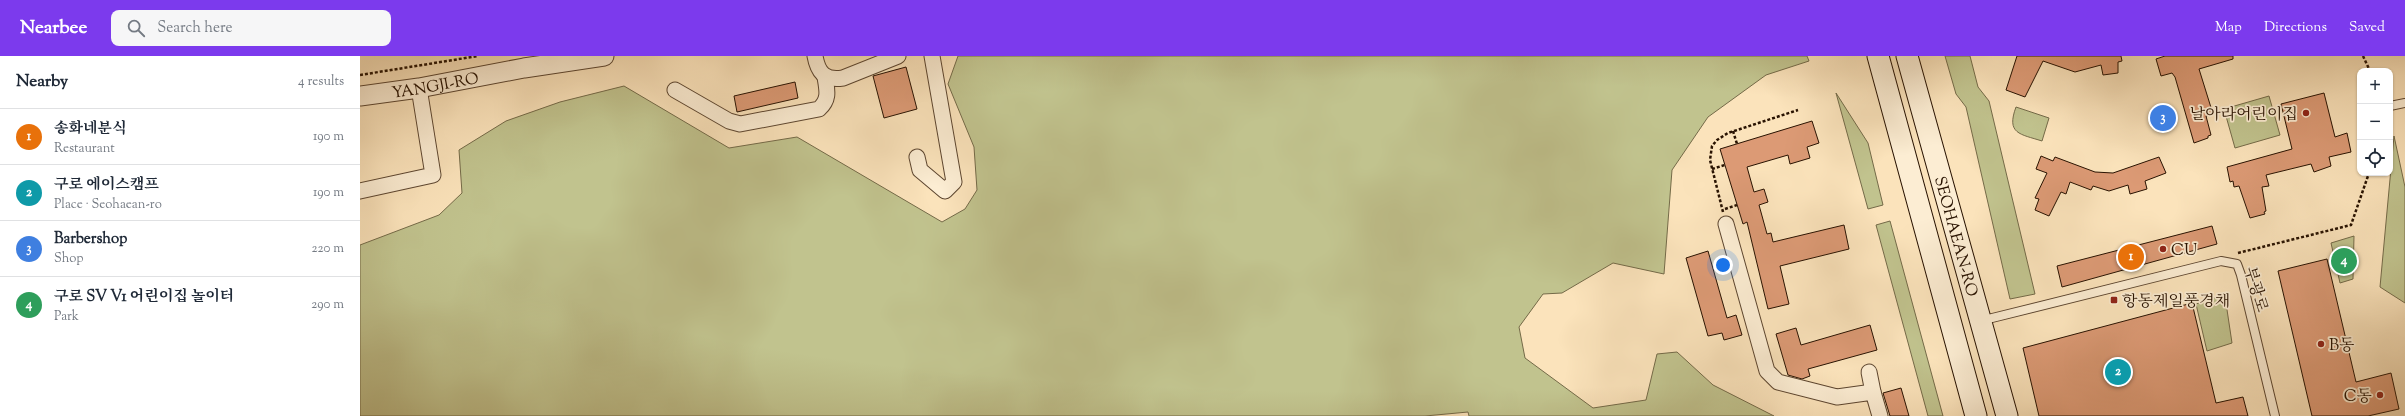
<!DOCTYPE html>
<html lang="en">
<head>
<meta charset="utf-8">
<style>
  body { margin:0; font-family:"Sorts Mill Goudy","Noto Serif KR",serif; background:#f6f6f7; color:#1f2937 }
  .controls { position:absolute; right:12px; top:12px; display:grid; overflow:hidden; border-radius:8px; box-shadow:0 1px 3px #0004 }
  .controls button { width:36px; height:36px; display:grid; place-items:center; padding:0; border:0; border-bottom:1px solid #e0e1e3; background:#fff; color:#1f2937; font:20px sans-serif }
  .you { position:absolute; left:1363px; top:209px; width:14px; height:14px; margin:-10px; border:3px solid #fff; border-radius:50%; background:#1a73e8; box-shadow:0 0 0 6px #1a73e833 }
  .badge { display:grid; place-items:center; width:26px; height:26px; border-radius:50%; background:#7c3aed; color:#fff; font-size:13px; font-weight:700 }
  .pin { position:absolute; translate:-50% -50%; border:2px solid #fff; box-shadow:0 1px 4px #0006 }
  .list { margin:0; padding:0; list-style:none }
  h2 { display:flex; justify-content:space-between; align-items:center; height:52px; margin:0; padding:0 16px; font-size:17px }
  h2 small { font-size:13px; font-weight:400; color:#747a83 }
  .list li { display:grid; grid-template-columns:26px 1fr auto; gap:12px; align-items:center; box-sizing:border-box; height:56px; padding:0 16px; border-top:1px solid #e0e1e3 }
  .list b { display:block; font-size:15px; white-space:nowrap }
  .list p { margin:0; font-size:13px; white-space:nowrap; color:#747a83 }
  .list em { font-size:13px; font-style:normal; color:#747a83 }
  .icon { flex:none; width:22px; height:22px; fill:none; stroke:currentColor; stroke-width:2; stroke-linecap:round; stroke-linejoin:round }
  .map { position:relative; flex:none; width:2045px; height:360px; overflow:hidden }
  header { display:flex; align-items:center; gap:24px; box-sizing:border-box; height:56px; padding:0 20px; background:#7c3aed; color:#fff }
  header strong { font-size:19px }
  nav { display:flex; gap:22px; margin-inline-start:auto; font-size:14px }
  .search { width:280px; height:36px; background:#f6f6f7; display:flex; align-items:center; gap:10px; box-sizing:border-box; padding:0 14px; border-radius:8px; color:#747a83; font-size:15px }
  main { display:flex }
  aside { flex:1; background:#fff }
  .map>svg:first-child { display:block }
  .green { fill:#c1c38e; stroke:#746a48 }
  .building { fill:#dc9a75; stroke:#281201 }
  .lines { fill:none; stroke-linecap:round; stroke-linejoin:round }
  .service-casing { stroke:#5d4630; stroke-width:10 }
  .minor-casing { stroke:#5d4630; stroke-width:17 }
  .tertiary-casing { stroke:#5d4630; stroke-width:21 }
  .secondary-casing { stroke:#281201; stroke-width:23 }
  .path { stroke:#281201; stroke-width:2.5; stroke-dasharray:3 2; stroke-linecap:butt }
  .service { stroke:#fcedd3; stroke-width:8 }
  .minor { stroke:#fcedd3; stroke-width:15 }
  .tertiary { stroke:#fcedd3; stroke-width:19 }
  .secondary { stroke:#fcedd3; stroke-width:21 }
  .poi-dot { fill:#8f2418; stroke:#fcedd3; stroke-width:1.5 }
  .labels { text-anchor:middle; stroke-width:3.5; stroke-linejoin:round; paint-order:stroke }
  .street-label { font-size:16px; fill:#281201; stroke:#fcedd3 }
  .poi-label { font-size:16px; fill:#281201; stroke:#fcedd3; text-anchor:start }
</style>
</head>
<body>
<header>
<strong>Nearbee</strong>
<div class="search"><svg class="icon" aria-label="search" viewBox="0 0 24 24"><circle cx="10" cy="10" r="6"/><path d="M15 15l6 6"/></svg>Search here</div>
<nav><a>Map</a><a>Directions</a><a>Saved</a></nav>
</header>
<main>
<aside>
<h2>Nearby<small>4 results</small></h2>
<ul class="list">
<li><span class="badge" style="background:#e8710a">1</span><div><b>송화네분식</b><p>Restaurant</p></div><em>190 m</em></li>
<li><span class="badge" style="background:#0f9aa8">2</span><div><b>구로 에이스캠프</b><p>Place · Seohaean-ro</p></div><em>190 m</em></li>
<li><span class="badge" style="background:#3f7fe0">3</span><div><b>Barbershop</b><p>Shop</p></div><em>220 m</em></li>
<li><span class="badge" style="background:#2e9e5b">4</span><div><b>구로 SV V1 어린이집 놀이터</b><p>Park</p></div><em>290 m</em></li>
</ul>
</aside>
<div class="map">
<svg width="2045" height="360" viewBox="0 0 2045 360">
  <rect width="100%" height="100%" fill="#fbe3bb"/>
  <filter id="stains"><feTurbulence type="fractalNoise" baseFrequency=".005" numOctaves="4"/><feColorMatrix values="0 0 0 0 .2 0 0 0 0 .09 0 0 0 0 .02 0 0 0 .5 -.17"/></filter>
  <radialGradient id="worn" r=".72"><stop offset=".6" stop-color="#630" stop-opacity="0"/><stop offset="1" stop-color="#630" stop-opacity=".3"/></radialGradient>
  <!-- green -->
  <g class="green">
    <path d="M598,0H1447L1449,5L1406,19L1348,61L1312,114L1304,218L1253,207L1202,237L1183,238L1159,271L1165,302L1233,352L1286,344L1297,298L1317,296L1353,329L1414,360H1109L1108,356L1065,360H0V189L79,159L102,137L99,94L146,65L200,46L264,30L369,92L437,81L582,166L605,153L617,134L614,91L588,28Z"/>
    <path d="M1585,0H1610L1618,31L1629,45L1675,238L1650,243L1606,51L1596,38Z"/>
    <path d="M1476,37L1508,87L1523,149L1508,153Z"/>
    <path d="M1909,40L1920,79L1875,92L1864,53Z"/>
    <path d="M1656,51L1689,62L1682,85C1660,78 1646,78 1656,51Z"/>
    <path d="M2034,80L2045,131V247L2020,231Z"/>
    <path d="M1530,165L1583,360H1568L1516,169Z"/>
    <path d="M1994,180L1993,223L1980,227L1971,187Z"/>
    <path d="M1857,241L1866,247L1872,287L1847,295L1836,248Z"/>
  </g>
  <!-- building -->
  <g class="building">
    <path d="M1657,0H1761L1762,5L1758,6V17L1743,19L1741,9L1715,16L1683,5L1665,41L1646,34Z"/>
    <path d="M1805,0H1873V3L1839,13L1853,58L1846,60L1851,79L1848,80V82L1834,87L1815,21L1812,17L1801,20L1796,3Z"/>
    <path d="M546,11L557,53L524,62L513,20Z"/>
    <path d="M435,26L438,42L377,56L374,40Z"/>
    <path d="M1964,37L1975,81L1987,77L1991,96L1969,101L1971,110L1954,116L1951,108L1906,119L1909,130L1902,131L1906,155L1904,156L1905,158L1890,162L1879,130L1874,131L1873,125L1870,126L1867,111L1932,93L1921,48Z"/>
    <path d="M1452,65L1459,87L1447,91L1450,102L1430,108L1428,99L1387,111L1394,136L1404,133L1408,146L1399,149L1407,178L1411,177L1413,186L1484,169L1489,193L1420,210L1429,248L1408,253L1387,166L1383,168L1360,93Z"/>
    <path d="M1681,100L1693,105L1695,101L1735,116L1753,117L1799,101L1806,117L1785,125L1787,133L1770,138L1768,129L1749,135L1733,130L1731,134L1710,126L1706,138L1701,136L1689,160L1675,154L1679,143L1675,142L1687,117L1676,113Z"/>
    <path d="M1852,170L1857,188L1702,231L1697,210Z"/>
    <path d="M1348,195L1367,262L1376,259L1382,279L1364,284L1362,277L1348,280L1326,202Z"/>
    <path d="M1967,203L1996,326L2031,317L2039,353L2008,360H1952L1918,215Z"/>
    <path d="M1832,247L1856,347L1883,341L1888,360H1679L1663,292Z"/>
    <path d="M1510,269L1517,294L1448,313L1450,320L1442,323L1428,319L1416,278L1436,272L1441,289Z"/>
    <path d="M1541,332L1549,360H1530L1523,337Z"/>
  </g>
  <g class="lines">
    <defs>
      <g id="service">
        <path d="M2030,50L2045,47"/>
        <path d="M1620,265L1861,205L1877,208L1881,219L1915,360"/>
      </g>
      <g id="minor">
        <path d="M455,0C458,17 465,25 483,22L538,0"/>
        <path d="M315,34L369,65L380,68L459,53C470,43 467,34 465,21"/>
        <path d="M557,101L560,114L585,135L594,126L572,0"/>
        <path d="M0,135L73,119L59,32"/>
        <path d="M1366,168L1407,315L1418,326L1477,341L1513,336L1520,360"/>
        <path d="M1509,316L1513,336"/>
      </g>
      <g id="tertiary">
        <path id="s1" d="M0,40L59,32L164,12L244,0"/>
      </g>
      <g id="secondary">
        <path d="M1518,0L1616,360"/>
        <path id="s2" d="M1547,0L1647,360"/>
      </g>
    </defs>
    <!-- service casing -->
    <use href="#service" class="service-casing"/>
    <!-- minor casing -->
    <use href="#minor" class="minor-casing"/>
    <!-- tertiary casing -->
    <use href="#tertiary" class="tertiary-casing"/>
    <!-- secondary casing -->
    <use href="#secondary" class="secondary-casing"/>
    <!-- path -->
    <g class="path">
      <path d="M2003,0L2010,15"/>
      <path d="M0,19L118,0"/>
      <path d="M1373,75L1377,88"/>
      <path d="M1352,113L1365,109"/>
      <path d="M1365,153L1377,149"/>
      <path d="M1363,156L1350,104L1352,90L1357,84L1368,77L1438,54"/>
      <path d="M1878,197L1991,169L2009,117"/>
    </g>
    <!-- service -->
    <use href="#service" class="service"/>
    <!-- minor -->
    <use href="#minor" class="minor"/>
    <!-- tertiary -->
    <use href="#tertiary" class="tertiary"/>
    <!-- secondary -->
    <use href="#secondary" class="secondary"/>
  </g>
  <!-- markers -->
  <g class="poi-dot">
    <circle cx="1946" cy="57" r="4"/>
    <circle cx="1803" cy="193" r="4"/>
    <rect x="1750" y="240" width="8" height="8" rx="2"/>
    <circle cx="1961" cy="288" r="4"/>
    <circle cx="2020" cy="339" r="4"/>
  </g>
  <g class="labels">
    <!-- street labels -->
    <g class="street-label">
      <text dy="6" stroke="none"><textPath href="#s1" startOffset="76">YANGJI-RO</textPath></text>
      <text dy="6" stroke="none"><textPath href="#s2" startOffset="187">SEOHAEAN-RO</textPath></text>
      <text transform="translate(1897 233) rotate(73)" y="6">부광로</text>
    </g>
    <!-- poi labels -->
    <g class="poi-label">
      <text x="1938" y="63" text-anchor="end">날아라어린이집</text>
      <text x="1811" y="199">CU</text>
      <text x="1762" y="250">항동제일풍경채</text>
      <text x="1969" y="294">B동</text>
      <text x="2012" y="345" text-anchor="end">C동</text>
    </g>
  </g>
  <rect width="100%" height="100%" filter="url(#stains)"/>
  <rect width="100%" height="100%" fill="url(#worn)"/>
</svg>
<div class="controls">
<button>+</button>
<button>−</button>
<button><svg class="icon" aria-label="locate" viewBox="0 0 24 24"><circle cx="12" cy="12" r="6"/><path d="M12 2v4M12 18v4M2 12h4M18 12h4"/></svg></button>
</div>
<div class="you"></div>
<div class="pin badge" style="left:1771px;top:201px;background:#e8710a">1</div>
<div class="pin badge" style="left:1758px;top:316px;background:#0f9aa8">2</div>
<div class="pin badge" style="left:1803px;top:62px;background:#3f7fe0">3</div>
<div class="pin badge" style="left:1984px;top:205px;background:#2e9e5b">4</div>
</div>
</main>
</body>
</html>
